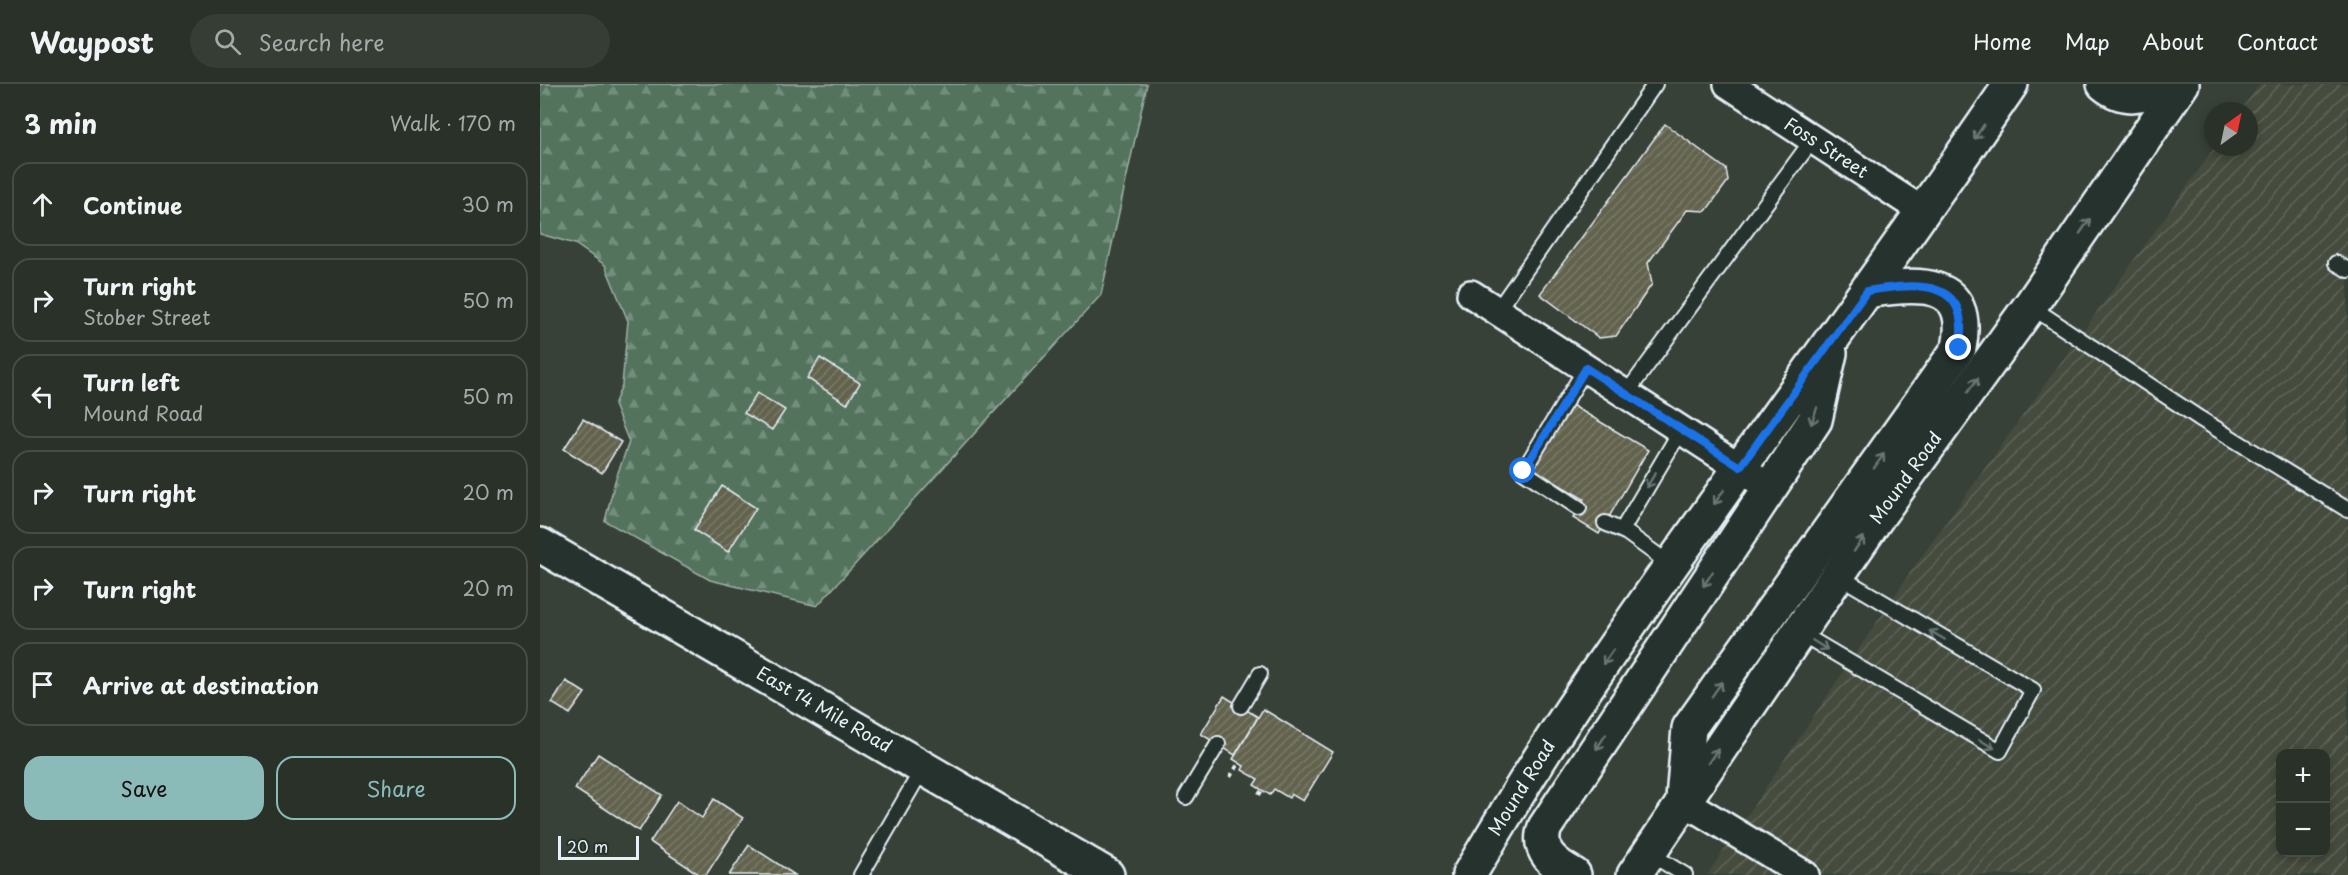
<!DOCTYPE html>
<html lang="en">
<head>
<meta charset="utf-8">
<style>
  body { margin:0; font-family:"Playpen Sans",sans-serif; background:#363d35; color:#f1f3f6 }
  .controls { position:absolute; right:18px; bottom:18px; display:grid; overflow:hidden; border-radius:12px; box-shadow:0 3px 9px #0003 }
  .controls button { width:54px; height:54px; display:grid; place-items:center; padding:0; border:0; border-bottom:2px solid #464c46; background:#2a3129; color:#f1f3f6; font:30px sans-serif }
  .compass { position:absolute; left:1664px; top:18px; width:54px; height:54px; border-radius:50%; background:#2a3129; box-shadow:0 3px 9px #0003; rotate:33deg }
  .scale { position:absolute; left:18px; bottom:15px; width:81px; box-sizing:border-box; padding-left:6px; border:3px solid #e8f1f8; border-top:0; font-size:16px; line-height:21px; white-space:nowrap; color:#e8f1f8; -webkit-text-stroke:4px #26332d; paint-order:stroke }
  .stop { position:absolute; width:18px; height:18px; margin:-14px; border:4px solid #1a73e8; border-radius:50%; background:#fff }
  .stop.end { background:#1a73e8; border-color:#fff; box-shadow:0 2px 6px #0008 }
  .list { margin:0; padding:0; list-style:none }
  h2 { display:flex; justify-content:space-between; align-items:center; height:78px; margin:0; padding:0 24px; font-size:26px }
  h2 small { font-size:20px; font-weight:400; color:#a5a9a8 }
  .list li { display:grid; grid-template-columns:39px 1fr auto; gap:18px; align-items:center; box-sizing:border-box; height:84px; margin:0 12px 12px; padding:0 12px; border:2px solid #464c46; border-radius:18px }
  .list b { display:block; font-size:22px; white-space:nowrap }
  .list p { margin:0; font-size:20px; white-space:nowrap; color:#a5a9a8 }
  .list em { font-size:20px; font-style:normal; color:#a5a9a8 }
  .actions { display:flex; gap:12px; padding:18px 24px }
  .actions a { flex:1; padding:14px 0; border:2px solid #8bbbb9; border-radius:18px; text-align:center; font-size:21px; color:#8bbbb9 }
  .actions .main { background:#8bbbb9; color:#111 }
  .icon { flex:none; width:33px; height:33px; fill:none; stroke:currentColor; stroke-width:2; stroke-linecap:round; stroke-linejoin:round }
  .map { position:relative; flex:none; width:1808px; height:791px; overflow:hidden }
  header { display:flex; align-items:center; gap:36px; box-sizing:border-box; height:84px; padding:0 30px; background:#2a3129; border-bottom:2px solid #464c46 }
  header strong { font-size:28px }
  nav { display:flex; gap:33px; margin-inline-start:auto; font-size:21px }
  .search { width:420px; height:54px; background:#363d35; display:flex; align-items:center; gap:15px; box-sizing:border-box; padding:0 21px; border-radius:33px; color:#a5a9a8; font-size:22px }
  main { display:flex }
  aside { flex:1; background:#2a3129 }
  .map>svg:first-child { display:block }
  .industrial { fill:url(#industrial-furrows); fill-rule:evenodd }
  .forest { fill:url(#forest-firs); stroke:#9db2aa; stroke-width:1.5 }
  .building { fill:url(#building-hatch); stroke:#e8f1f8; stroke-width:1.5 }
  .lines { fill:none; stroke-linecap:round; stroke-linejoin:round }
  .lane-casing { stroke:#e8f1f8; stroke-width:18 }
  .street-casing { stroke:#e8f1f8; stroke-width:32 }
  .secondary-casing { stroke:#e8f1f8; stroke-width:38 }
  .path { stroke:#e8f1f8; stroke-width:4; stroke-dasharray:4.5 4.5; stroke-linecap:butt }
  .lane { stroke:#26332d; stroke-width:14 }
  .street { stroke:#26332d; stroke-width:27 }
  .secondary { stroke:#26332d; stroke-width:33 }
  .oneway { stroke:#6a7674 }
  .route { stroke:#1a73e8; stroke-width:8 }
  .labels { text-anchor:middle; stroke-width:5; stroke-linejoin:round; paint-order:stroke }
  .street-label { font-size:18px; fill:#e8f1f8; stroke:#26332d }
</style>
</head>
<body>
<header>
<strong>Waypost</strong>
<div class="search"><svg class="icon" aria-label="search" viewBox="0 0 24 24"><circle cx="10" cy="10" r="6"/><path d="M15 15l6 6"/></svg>Search here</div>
<nav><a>Home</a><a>Map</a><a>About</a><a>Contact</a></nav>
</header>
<main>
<aside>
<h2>3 min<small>Walk · 170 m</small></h2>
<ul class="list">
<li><svg class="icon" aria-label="ahead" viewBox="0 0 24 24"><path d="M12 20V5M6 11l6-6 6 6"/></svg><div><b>Continue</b></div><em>30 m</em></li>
<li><svg class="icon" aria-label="right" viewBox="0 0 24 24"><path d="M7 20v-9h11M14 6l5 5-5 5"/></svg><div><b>Turn right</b><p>Stober Street</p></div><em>50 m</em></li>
<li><svg class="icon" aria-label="left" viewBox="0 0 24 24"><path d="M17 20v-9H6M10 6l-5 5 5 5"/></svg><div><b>Turn left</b><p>Mound Road</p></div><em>50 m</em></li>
<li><svg class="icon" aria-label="right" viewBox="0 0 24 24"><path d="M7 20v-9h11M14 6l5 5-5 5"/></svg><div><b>Turn right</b></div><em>20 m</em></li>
<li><svg class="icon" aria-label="right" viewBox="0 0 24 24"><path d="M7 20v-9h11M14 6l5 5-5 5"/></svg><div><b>Turn right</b></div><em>20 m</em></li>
<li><svg class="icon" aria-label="arrive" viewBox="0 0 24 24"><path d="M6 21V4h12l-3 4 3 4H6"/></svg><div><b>Arrive at destination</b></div></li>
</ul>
<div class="actions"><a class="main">Save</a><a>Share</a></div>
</aside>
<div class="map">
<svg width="1808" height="791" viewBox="0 0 1808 791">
  <defs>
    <pattern id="industrial-furrows" width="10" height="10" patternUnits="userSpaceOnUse" patternTransform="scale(1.5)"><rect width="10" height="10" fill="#454b3e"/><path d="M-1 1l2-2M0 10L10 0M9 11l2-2" fill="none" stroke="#60655b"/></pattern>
    <pattern id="forest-firs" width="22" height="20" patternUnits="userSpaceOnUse" patternTransform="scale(1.5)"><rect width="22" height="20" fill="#52735d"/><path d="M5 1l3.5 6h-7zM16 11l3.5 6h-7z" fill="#738e7d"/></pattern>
    <pattern id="building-hatch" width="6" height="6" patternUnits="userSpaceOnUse" patternTransform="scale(1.5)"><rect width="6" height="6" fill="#62624e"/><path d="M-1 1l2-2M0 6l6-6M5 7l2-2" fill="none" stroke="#787968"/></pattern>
  </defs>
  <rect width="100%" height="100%" fill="#384137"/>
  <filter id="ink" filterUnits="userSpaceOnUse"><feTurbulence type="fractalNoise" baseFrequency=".0167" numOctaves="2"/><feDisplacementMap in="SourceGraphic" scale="12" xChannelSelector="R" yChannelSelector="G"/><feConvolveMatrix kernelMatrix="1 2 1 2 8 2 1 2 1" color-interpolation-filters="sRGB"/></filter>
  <g filter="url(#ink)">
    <!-- industrial -->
    <path class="industrial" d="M1720,0H1808V791H1167L1367,493L1675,63H1709V27H1700ZM1740,670H1786V768H1740Z"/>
    <!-- forest -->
    <path class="forest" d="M0,0H607L561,211L277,522L170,496L65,437L75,397L89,358L74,321L82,301L88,237L65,181L35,160L0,150Z"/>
    <!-- building -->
    <g class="building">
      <path d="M1125,40L1186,85L1188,97L1166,127L1147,126L1108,179L1112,200L1076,252L1059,254L1000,210Z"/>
      <path d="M280,274L320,299L307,320L267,294Z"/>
      <path d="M217,309L245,326L232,346L204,329Z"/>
      <path d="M1030,320L1108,366L1059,450L1033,434L1044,415L992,385Z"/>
      <path d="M43,335L81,358L62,389L24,365Z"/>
      <path d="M182,402L216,424L188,468L154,446Z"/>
      <path d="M26,597L45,609L30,630L12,619Z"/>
      <path d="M684,612L718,633L695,671L661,650Z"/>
      <path d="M723,625L793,668L763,717L751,710L749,714L734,705L730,711L714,701L718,695L702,686L704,682L693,675Z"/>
      <path d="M58,670L122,711L99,747L35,705Z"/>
      <path d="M174,715L203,734L166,791H160L110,758L137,717L162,734Z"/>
      <path d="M209,761L255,791H189Z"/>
    </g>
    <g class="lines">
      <defs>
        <g id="lane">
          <path d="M1796,179L1808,186"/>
          <path d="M1490,222L1659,334L1808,426"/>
          <path d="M957,227L1115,0"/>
          <path d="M1086,310L1273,55"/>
          <path d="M1039,424L983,387L1046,284"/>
          <path d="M1065,439L1087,449L1131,481"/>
          <path d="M1082,446L1141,346"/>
          <path d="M1257,547L1460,667L1493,606L1297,491"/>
          <path d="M701,622L720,590"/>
          <path d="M646,713L678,660"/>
          <path d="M1109,769L1145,791"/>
          <path d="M321,791L383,684"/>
        </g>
        <g id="street">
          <path d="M1188,0L1384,128"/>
          <path d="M931,210L1229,403"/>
          <path d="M1143,717L1265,791"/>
        </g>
        <g id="secondary">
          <path d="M1564,0C1583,16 1604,13 1623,0"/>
          <path d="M0,461L567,791"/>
          <path d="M1143,715L1149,644L1419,264C1433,193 1376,199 1327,207"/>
          <path d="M929,791C966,729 1003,667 1044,607C1183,402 1332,205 1471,0"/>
          <path d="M1034,791C1014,780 996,767 1005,743L1275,336L1290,269"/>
          <path d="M1094,791L1336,435L1490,222L1642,0"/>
        </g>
      </defs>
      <!-- lane casing -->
      <use href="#lane" class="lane-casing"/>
      <!-- street casing -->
      <use href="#street" class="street-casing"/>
      <!-- secondary casing -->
      <use href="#secondary" class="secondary-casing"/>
      <!-- path -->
      <g class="path">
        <path d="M690,693L699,679"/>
        <path d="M719,711L722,706"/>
      </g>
      <!-- lane -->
      <use href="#lane" class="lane"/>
      <!-- street -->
      <use href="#street" class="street"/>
      <!-- secondary -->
      <use href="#secondary" class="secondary"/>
    </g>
    <!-- one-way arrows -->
    <defs><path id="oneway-shaft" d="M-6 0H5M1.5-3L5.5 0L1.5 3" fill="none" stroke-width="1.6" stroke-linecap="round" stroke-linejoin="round" transform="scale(1.5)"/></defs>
    <g class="oneway">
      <use href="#oneway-shaft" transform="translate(1439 48) rotate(124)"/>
      <use href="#oneway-shaft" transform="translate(1545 142) rotate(-56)"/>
      <use href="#oneway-shaft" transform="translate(1433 301) rotate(-54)"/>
      <use href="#oneway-shaft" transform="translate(1274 332) rotate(110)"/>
      <use href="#oneway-shaft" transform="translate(1339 377) rotate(-55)"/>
      <use href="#oneway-shaft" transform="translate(1111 396) rotate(121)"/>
      <use href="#oneway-shaft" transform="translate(1179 413) rotate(125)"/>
      <use href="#oneway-shaft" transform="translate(1319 460) rotate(-56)"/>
      <use href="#oneway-shaft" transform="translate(1168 495) rotate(123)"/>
      <use href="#oneway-shaft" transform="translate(1397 551) rotate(-150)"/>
      <use href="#oneway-shaft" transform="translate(1280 561) rotate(32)"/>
      <use href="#oneway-shaft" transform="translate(1068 573) rotate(125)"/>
      <use href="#oneway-shaft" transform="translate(1177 605) rotate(-55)"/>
      <use href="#oneway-shaft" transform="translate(1061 658) rotate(123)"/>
      <use href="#oneway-shaft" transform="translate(1447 660) rotate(30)"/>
      <use href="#oneway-shaft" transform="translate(1173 672) rotate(-56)"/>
    </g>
  </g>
  <g class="lines" filter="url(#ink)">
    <!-- route -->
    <path class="route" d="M983,387L1046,284L1200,383L1327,207C1376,199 1433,193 1419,264"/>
  </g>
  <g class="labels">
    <!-- street labels -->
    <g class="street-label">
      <text transform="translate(1286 64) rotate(33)" y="6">Foss Street</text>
      <text transform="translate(1366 394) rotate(-54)" y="6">Mound Road</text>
      <text transform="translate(284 626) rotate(30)" y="6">East 14 Mile Road</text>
      <text transform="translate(982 704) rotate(-58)" y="6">Mound Road</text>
    </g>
  </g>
</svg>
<div class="controls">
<button>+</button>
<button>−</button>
</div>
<svg class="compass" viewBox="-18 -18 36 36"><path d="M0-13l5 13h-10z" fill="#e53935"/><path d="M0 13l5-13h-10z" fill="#a5a9a8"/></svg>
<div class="scale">20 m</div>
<div class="stop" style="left:983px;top:387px"></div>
<div class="stop end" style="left:1419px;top:264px"></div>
</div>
</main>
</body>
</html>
